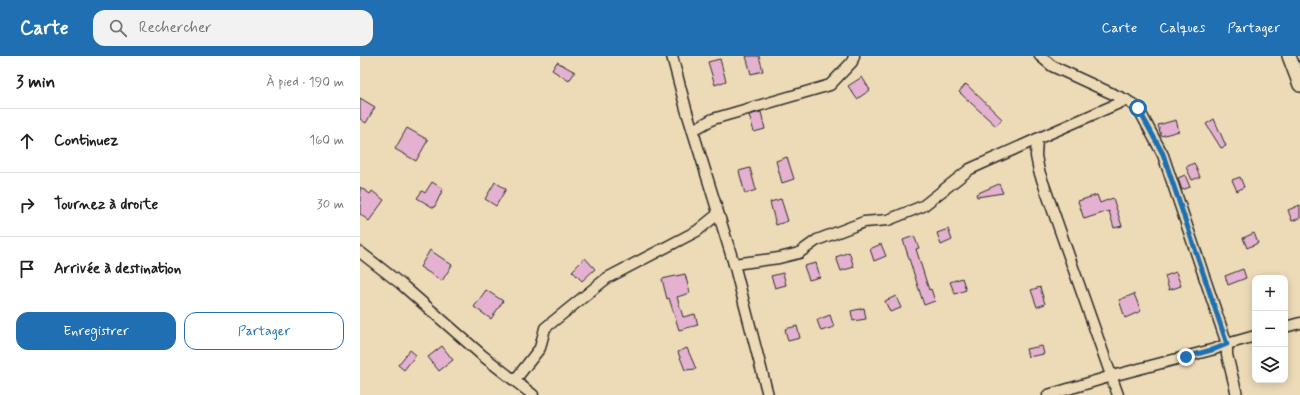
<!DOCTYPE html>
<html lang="fr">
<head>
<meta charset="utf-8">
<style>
  body { margin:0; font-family:Mynerve,sans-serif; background:#f2f2f2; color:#202124 }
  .controls { position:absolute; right:12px; bottom:12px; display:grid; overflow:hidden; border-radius:8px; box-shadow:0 2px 10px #0003 }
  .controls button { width:36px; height:36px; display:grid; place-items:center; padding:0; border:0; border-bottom:1px solid #e0e0e0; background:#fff; color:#202124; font:20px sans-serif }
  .stop { position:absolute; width:12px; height:12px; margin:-9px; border:3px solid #1f6fb2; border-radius:50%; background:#fff }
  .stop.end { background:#1f6fb2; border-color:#fff; box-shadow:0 1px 4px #0008 }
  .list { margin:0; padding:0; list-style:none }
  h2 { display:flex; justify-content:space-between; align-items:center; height:52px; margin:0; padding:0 16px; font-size:17px }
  h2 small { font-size:13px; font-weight:400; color:#757577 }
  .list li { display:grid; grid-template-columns:26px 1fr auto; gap:12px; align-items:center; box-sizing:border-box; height:64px; padding:0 16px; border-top:1px solid #e0e0e0 }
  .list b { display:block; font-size:15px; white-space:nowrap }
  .list em { font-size:13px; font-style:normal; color:#757577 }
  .actions { display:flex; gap:8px; padding:12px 16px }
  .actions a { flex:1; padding:9px 0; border:1px solid #1f6fb2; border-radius:12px; text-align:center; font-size:14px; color:#1f6fb2 }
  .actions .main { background:#1f6fb2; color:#fff }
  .icon { flex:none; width:22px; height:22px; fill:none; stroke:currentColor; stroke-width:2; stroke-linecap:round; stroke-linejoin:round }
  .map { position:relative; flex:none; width:940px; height:339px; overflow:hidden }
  header { display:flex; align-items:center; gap:24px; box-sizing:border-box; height:56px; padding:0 20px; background:#1f6fb2; color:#fff }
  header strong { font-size:19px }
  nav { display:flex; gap:22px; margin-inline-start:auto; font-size:14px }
  .search { width:280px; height:36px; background:#f2f2f2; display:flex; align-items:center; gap:10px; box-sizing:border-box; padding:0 14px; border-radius:12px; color:#757577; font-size:15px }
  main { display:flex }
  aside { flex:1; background:#fff }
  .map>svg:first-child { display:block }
  .building { fill:#e4b2d0; stroke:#2b2b2b }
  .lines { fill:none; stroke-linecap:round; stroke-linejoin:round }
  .minor-casing { stroke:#2b2b2b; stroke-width:13 }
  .major-casing { stroke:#2b2b2b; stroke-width:16 }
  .minor { stroke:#eddbb8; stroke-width:10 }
  .major { stroke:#eddbb8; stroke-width:13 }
  .route { stroke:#1f6fb2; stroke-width:5 }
</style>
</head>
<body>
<header>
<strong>Carte</strong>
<div class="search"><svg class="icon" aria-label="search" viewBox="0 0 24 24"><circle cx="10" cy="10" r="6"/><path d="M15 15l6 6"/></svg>Rechercher</div>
<nav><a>Carte</a><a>Calques</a><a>Partager</a></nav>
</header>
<main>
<aside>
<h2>3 min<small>À pied · 190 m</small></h2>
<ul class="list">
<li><svg class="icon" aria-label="ahead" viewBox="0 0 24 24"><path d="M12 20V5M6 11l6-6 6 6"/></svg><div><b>Continuez</b></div><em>160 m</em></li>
<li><svg class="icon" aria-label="right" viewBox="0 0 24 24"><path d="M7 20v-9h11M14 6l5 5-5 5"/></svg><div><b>Tournez à droite</b></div><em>30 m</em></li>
<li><svg class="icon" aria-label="arrive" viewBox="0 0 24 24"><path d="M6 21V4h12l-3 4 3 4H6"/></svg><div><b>Arrivée à destination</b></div></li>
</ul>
<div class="actions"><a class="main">Enregistrer</a><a>Partager</a></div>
</aside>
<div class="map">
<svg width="940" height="339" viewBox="0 0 940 339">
  <rect width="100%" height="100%" fill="#eddbb8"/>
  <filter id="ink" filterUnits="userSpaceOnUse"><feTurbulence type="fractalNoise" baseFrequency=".025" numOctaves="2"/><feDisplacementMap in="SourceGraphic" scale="8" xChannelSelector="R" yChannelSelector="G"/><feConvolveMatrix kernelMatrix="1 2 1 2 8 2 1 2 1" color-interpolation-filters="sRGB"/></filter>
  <g filter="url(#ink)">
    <!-- building -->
    <g class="building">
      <path d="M386,0H399L403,15L391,18Z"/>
      <path d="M360,3L366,25L355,29L348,6Z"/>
      <path d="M197,6L215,16L209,25L192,14Z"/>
      <path d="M502,21L510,34L497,43L488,30Z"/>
      <path d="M606,28L642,63L636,70L599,36Z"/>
      <path d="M0,42L15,51L6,67L0,63Z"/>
      <path d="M401,56L405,73L394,76L389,59Z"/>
      <path d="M854,63L866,90L861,92L846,68Z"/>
      <path d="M816,64L819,75L801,80L798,69Z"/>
      <path d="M47,72L68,84L56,105L35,93Z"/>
      <path d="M427,101L434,123L422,127L416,105Z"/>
      <path d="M834,107L840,121L832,124L826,111Z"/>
      <path d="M390,112L396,134L385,138L379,115Z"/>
      <path d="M825,119L830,131L822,134L818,122Z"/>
      <path d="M880,121L884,131L877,135L872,124Z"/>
      <path d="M72,126L83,133L74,152L57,142L62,135L65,137Z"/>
      <path d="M135,126L146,133L136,150L125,143Z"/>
      <path d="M639,128L643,137L617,141L616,138Z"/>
      <path d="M0,131L10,138L12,135L24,144L9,165L0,158Z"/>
      <path d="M737,139L740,147L753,142L762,170L754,172L749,155L724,163L718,145Z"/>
      <path d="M421,143L428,165L416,169L410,146Z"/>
      <path d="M940,149V162L932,165L928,154Z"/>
      <path d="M588,173L592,184L581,189L577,177Z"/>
      <path d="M894,177L898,187L887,192L883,182Z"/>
      <path d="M554,180L559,192L556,193L569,234L571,233L575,245L564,249L543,184Z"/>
      <path d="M521,188L526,200L514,205L510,193Z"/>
      <path d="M70,194L92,209L82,225L60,211Z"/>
      <path d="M489,196L494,211L481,215L476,201Z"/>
      <path d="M225,202L235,213L222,225L212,215Z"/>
      <path d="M456,207L460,221L449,224L444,210Z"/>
      <path d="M883,213L886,222L868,229L865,220Z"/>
      <path d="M816,216L821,230L809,234L805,220Z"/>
      <path d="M423,217L426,229L415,232L411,220Z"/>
      <path d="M325,218L330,237L317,241L323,261L335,258L338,269L319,274L309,242L307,243L302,223Z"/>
      <path d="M602,222L606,234L595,238L590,226Z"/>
      <path d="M680,231L685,248L677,251L671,234Z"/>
      <path d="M126,234L143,245L131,263L114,251Z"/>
      <path d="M774,238L781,255L765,262L759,244Z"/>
      <path d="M536,240L541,252L530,256L525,245Z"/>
      <path d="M504,252L506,263L493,265L491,255Z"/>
      <path d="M470,259L474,271L461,275L457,264Z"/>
      <path d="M437,270L440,282L428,285L425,273Z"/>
      <path d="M82,290L93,304L79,315L68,301Z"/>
      <path d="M682,290L684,298L668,301L666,293Z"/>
      <path d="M327,292L336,313L325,314L318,296Z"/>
      <path d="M50,294L56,299L44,314L38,309Z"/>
    </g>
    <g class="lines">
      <defs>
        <g id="minor">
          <path d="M312,0L326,53L374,208L408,339"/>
          <path d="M680,0L692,10L766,44L778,52L803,99L867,288V299L877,339"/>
          <path d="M333,74L353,63L470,29L492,6L494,0"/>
          <path d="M0,196L41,228L123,300L173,339"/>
          <path d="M374,208L419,202L439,197L457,184L504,166L528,164L563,150L610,113L677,83"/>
          <path d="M925,271L940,267"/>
          <path d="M155,324L180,292L185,272L247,222L337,175L358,158"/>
          <path d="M688,339L752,320L855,293L867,288L895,280"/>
          <path d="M758,339L679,115L676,100L677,83L766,44"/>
        </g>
        <path id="major" d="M929,0L940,29"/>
      </defs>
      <!-- minor casing -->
      <use href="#minor" class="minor-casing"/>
      <!-- major casing -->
      <use href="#major" class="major-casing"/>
      <!-- minor -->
      <use href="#minor" class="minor"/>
      <!-- major -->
      <use href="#major" class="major"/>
    </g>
  </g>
  <g class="lines" filter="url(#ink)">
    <!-- route -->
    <path class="route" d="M778,52L803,98L867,288L855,293L826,301"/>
  </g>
</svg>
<div class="controls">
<button>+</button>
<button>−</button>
<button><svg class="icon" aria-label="layers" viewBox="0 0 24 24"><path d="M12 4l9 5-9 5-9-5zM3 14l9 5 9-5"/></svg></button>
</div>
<div class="stop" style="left:778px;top:52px"></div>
<div class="stop end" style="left:826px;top:301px"></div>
</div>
</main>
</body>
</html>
